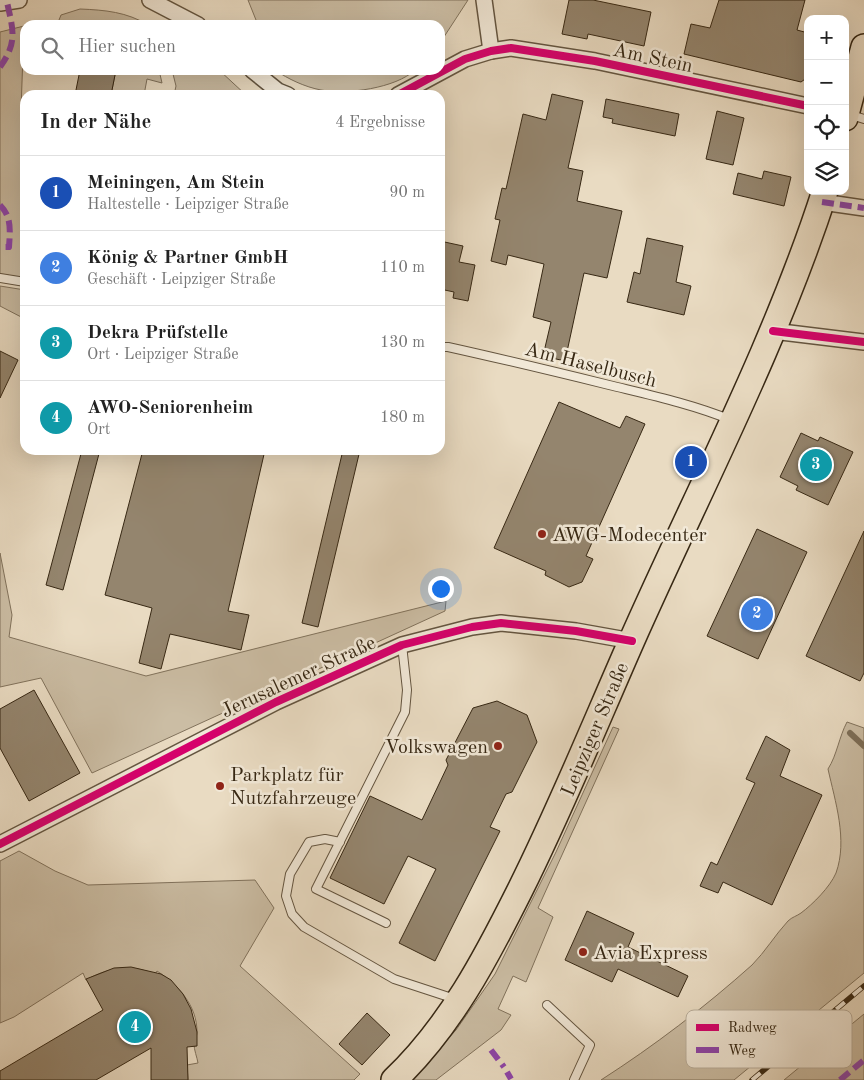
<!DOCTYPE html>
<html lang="de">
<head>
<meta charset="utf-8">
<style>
  body { margin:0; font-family:"Old Standard TT",serif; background:#f2f2f2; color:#222 }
  .controls { position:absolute; right:15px; top:15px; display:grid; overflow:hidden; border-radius:10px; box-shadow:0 5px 20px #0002 }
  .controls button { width:45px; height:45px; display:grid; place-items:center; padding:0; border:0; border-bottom:1px solid #e0e0e0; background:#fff; color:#222; font:25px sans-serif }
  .you { position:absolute; left:440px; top:588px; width:18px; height:18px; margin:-12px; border:4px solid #fff; border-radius:50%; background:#1a73e8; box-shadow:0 0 0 8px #1a73e833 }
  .badge { display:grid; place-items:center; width:32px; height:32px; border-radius:50%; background:#8f2418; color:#fff; font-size:16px; font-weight:700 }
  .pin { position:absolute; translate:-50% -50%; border:2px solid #fff; box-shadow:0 1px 5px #0006 }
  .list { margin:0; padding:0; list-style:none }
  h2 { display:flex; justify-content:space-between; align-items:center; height:65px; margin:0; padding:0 20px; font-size:21px }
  h2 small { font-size:16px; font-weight:400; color:#767676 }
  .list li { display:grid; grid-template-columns:32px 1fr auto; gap:15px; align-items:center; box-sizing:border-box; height:75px; padding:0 20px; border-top:1px solid #e0e0e0 }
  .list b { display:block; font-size:19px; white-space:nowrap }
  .list p { margin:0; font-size:16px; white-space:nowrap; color:#767676 }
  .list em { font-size:16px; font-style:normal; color:#767676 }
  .icon { flex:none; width:28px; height:28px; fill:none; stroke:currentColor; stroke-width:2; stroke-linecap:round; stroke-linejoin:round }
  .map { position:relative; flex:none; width:864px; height:1080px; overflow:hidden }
  .search { position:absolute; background:#fff; box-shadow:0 5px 20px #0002; left:20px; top:20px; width:425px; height:55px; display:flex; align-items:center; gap:12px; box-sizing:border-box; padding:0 18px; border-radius:15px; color:#767676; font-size:19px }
  .panel { position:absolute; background:#fff; box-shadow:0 5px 20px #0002; left:20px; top:90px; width:425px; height:365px; border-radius:15px }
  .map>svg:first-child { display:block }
  .green { fill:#cbbda4; stroke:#81725c }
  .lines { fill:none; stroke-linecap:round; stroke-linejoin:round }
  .stream { stroke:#7d6f59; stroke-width:6 }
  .building { fill:#94856e; stroke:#372814 }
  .service-casing { stroke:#645540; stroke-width:10 }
  .minor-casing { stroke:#645540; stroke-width:18 }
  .primary-casing { stroke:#372814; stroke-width:28 }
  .service { stroke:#f1e8d7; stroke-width:8 }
  .minor { stroke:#f1e8d7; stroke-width:15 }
  .primary { stroke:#e9dbc2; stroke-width:25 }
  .rail-casing { stroke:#372814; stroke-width:5.5 }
  .rail { stroke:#f1e8d7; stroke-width:4; stroke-dasharray:11; stroke-linecap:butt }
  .quiet { stroke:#8e44ad; stroke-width:6; stroke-dasharray:12 6; stroke-linecap:butt }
  .cycleway-casing { stroke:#f1e8d7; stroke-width:11 }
  .cycleway { stroke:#d6006c; stroke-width:8 }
  .poi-dot { fill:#8f2418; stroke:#f1e8d7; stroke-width:2 }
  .labels { text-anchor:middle; stroke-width:5; stroke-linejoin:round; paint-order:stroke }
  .street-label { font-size:20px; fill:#372814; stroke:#f1e8d7 }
  .poi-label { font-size:20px; fill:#372814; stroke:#f1e8d7; text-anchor:start }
  .key { fill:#f1e8d7; stroke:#b9ae9c; stroke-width:1 }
  .key-label { font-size:14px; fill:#372814 }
</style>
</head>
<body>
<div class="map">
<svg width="864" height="1080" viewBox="0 0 864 1080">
  <rect width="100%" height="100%" fill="#e9dbc2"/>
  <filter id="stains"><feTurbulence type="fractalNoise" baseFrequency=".004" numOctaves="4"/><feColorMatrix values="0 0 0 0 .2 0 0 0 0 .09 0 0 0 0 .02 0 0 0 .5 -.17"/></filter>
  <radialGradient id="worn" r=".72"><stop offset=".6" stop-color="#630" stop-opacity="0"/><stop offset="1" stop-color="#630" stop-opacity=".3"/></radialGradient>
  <!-- green -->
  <g class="green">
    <path d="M248,0H468L440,43V25H254L256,20Z"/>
    <path d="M80,9C105,10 127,12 148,25H57L61,15Z"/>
    <path d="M24,26L21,110L25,111V278L0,274V32Z"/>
    <path d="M116,70H159L162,83L147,79L144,95H111Z"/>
    <path d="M172,70H219L246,95H202L183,91L182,95H174L176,86Z"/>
    <path d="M275,70H415C396,88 347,95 321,90C305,87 288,79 275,70Z"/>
    <path d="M0,286L25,290V319L0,306Z"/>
    <path d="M0,553L12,615L9,637L146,676L446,601L445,611L92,773L41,678L0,687Z"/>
    <path d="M847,722L864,728V973L734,1080H601C654,1046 705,1007 752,965C765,952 775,935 788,921C792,917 797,916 801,913C813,904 830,887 836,873C848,840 835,801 828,769C837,755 839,737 847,722Z"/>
    <path d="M613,727L619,729L538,908L553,917L526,982L513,976L498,1009L511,1015L501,1030L436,1080H409L456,1030L495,974L556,852Z"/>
    <path d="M19,851L55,871L88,885L255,880L274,908L240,966L360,1074L354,1080H188L187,1065L198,1063C197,1057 194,1050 194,1044C195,1040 197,1036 197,1032C197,1005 178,985 157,971L155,974C130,964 109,967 86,980L83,973L14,1017L0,1023V861Z"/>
    <path d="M864,1014V1080H784Z"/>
  </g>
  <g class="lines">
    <!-- stream -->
    <path class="stream" d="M850,733L864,746"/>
  </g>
  <!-- building -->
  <g class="building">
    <path d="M569,0H593L651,12L644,46L588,34L587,39L562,34Z"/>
    <path d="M719,0H805L797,30L808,33V77L801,82L684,54L691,24L710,28Z"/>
    <path d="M80,70H116L111,95H75Z"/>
    <path d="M552,94L583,101L568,168L583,171L577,201L622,211L607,278L584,273L565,361L543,356L551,322L533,317L544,264L508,255L506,265L491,261L500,220L495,219L502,188L506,189L523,114L546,120Z"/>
    <path d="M606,99L679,114L675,136L612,123L613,119L603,117Z"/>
    <path d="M717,111L744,118L733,165L706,159Z"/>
    <path d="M764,171L791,177L784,206L733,194L738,173L762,179Z"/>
    <path d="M647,238L683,246L676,282L691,286L684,315L627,302L634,272L640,274Z"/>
    <path d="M440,241L463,246L459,262L475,265L468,301L453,298L454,292L440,289Z"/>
    <path d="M0,351L18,360L0,398Z"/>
    <path d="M559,402L620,428L626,416L645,424L586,556L593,559L582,582L569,587L545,575L546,571L494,548Z"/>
    <path d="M801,433L818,441L820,437L853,452L828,505L796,490L798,486L780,477Z"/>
    <path d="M82,450H100L63,590L46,585Z"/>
    <path d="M143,450H265L228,611L249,615L241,650L170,634L161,669L139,663L152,608L105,595Z"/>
    <path d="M343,450H360L318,627L302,623Z"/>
    <path d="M757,529L807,552L758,659L707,636Z"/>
    <path d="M864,531V673L860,681L806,656Z"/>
    <path d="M34,690L80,773L29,801L0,748V709Z"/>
    <path d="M497,701L527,715L537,742L512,792L506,794L490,827L500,831L435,961L399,943L436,869L408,856L384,904L330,878L370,796L422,820L448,765L446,760L473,708Z"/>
    <path d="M766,736L790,750L780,776L822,795L772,905L723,882L718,893L700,886L711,862L717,865L755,783L746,779Z"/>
    <path d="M587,911L634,933L628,947L688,976L678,997L618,969L612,982L565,960Z"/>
    <path d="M131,967L161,974L171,980L183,994L191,1009L197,1032V1046L187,1047L188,1080H151V1048L96,1080H0V1071L103,1010L86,979L114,968Z"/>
    <path d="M367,1013L390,1035L362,1065L339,1044Z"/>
  </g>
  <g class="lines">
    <defs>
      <g id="service">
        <path d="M848,114L864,119"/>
        <path d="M0,278L25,282"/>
        <path d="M440,347H448C502,359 556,372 609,385C650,395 692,404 731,420"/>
        <path d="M340,842L325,839L309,842L290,874L286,896L292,914L304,927L394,979L455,999"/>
        <path d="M386,923L316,889L405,712L407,690L402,645"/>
        <path d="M547,1005L590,1045L574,1080"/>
      </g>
      <g id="minor">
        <path d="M150,0L198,25"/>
        <path d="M484,0L491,51"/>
        <path d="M0,3L19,0"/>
        <path d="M252,70L278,91L288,95"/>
        <path d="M398,95L465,59L491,51L511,48L595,61L808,106"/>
        <path d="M822,202L864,208"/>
        <path d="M773,331L864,342"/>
        <path d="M0,844L276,702L402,645L472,627L501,623L576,631L632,641"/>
      </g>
      <g id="primary">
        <path d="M845,118L864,47"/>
        <path d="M394,1080C450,1027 486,958 520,890C561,808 595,724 632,640C698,491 775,346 825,191"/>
      </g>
    </defs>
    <!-- service casing -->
    <use href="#service" class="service-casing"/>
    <!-- minor casing -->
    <use href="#minor" class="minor-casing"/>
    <!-- primary casing -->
    <use href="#primary" class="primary-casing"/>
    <!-- service -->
    <use href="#service" class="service"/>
    <!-- minor -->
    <use href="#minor" class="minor"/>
    <!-- primary -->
    <use href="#primary" class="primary"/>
    <defs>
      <path id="rail" d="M752,1080L864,986"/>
    </defs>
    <!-- rail casing -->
    <use href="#rail" class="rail-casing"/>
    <!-- rail -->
    <use href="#rail" class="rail"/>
    <!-- quiet -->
    <g class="quiet">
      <path d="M0,67C18,42 13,30 7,2"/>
      <path d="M822,202L864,208"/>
      <path d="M0,205C12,217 10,231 9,247H0"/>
      <path d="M491,1050L504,1067"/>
      <path d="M507,1072L511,1079"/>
      <path d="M840,1080L864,1060"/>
    </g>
    <defs>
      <g id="cycleway">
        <path d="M398,95L465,59L491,51L511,48L595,61L808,106"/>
        <path d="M773,331L864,342"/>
        <path d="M0,844L276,702L402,645L472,627L501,623L576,631L632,641"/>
      </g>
    </defs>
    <!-- cycleway casing -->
    <use href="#cycleway" class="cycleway-casing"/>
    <!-- cycleway -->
    <use href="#cycleway" class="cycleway"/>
  </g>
  <!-- markers -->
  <g class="poi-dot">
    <circle cx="542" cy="534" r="5"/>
    <circle cx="498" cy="746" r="5"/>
    <circle cx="220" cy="786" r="5"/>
    <circle cx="583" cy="952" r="5"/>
  </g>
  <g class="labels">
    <!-- street labels -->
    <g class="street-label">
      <text transform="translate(653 57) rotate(12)" y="7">Am Stein</text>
      <text transform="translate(591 364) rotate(14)" y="7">Am Haselbusch</text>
      <text transform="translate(298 676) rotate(-25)" y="7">Jerusalemer Straße</text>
      <text transform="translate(594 729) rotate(-67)" y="7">Leipziger Straße</text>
    </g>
    <!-- poi labels -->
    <g class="poi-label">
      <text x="552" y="541">AWG-Modecenter</text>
      <text x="488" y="753" text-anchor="end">Volkswagen</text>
      <text x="230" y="781">Parkplatz für<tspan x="230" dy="23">Nutzfahrzeuge</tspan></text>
      <text x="593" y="959">Avia Express</text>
    </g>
  </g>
  <!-- legend -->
  <rect x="686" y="1010" width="166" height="58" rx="8" class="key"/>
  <rect x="696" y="1024" width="23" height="7" fill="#d6006c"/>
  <rect x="696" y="1047" width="23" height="6" fill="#8e44ad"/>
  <g class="key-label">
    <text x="728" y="1032">Radweg</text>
    <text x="728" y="1055">Weg</text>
  </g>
  <rect width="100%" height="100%" filter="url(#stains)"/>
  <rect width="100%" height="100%" fill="url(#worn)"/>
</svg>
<div class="controls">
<button>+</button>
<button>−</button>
<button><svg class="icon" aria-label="locate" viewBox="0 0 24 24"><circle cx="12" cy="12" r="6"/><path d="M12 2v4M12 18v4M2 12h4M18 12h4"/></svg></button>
<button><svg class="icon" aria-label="layers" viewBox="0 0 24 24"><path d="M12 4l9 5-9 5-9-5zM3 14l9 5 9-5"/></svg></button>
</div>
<div class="you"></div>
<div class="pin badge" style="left:691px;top:462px;background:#1a4fb4">1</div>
<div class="pin badge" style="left:757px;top:614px;background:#3f7fe0">2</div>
<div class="pin badge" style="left:816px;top:465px;background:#0f9aa8">3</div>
<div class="pin badge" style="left:135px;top:1027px;background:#0f9aa8">4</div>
<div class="search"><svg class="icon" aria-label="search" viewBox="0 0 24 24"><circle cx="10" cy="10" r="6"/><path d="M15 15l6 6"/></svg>Hier suchen</div>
<section class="panel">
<h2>In der Nähe<small>4 Ergebnisse</small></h2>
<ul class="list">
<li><span class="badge" style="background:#1a4fb4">1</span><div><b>Meiningen, Am Stein</b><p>Haltestelle · Leipziger Straße</p></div><em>90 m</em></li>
<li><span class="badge" style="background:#3f7fe0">2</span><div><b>König &amp; Partner GmbH</b><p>Geschäft · Leipziger Straße</p></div><em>110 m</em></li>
<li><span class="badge" style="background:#0f9aa8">3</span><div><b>Dekra Prüfstelle</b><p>Ort · Leipziger Straße</p></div><em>130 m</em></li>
<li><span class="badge" style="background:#0f9aa8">4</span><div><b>AWO-Seniorenheim</b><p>Ort</p></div><em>180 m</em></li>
</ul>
</section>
</div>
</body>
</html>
